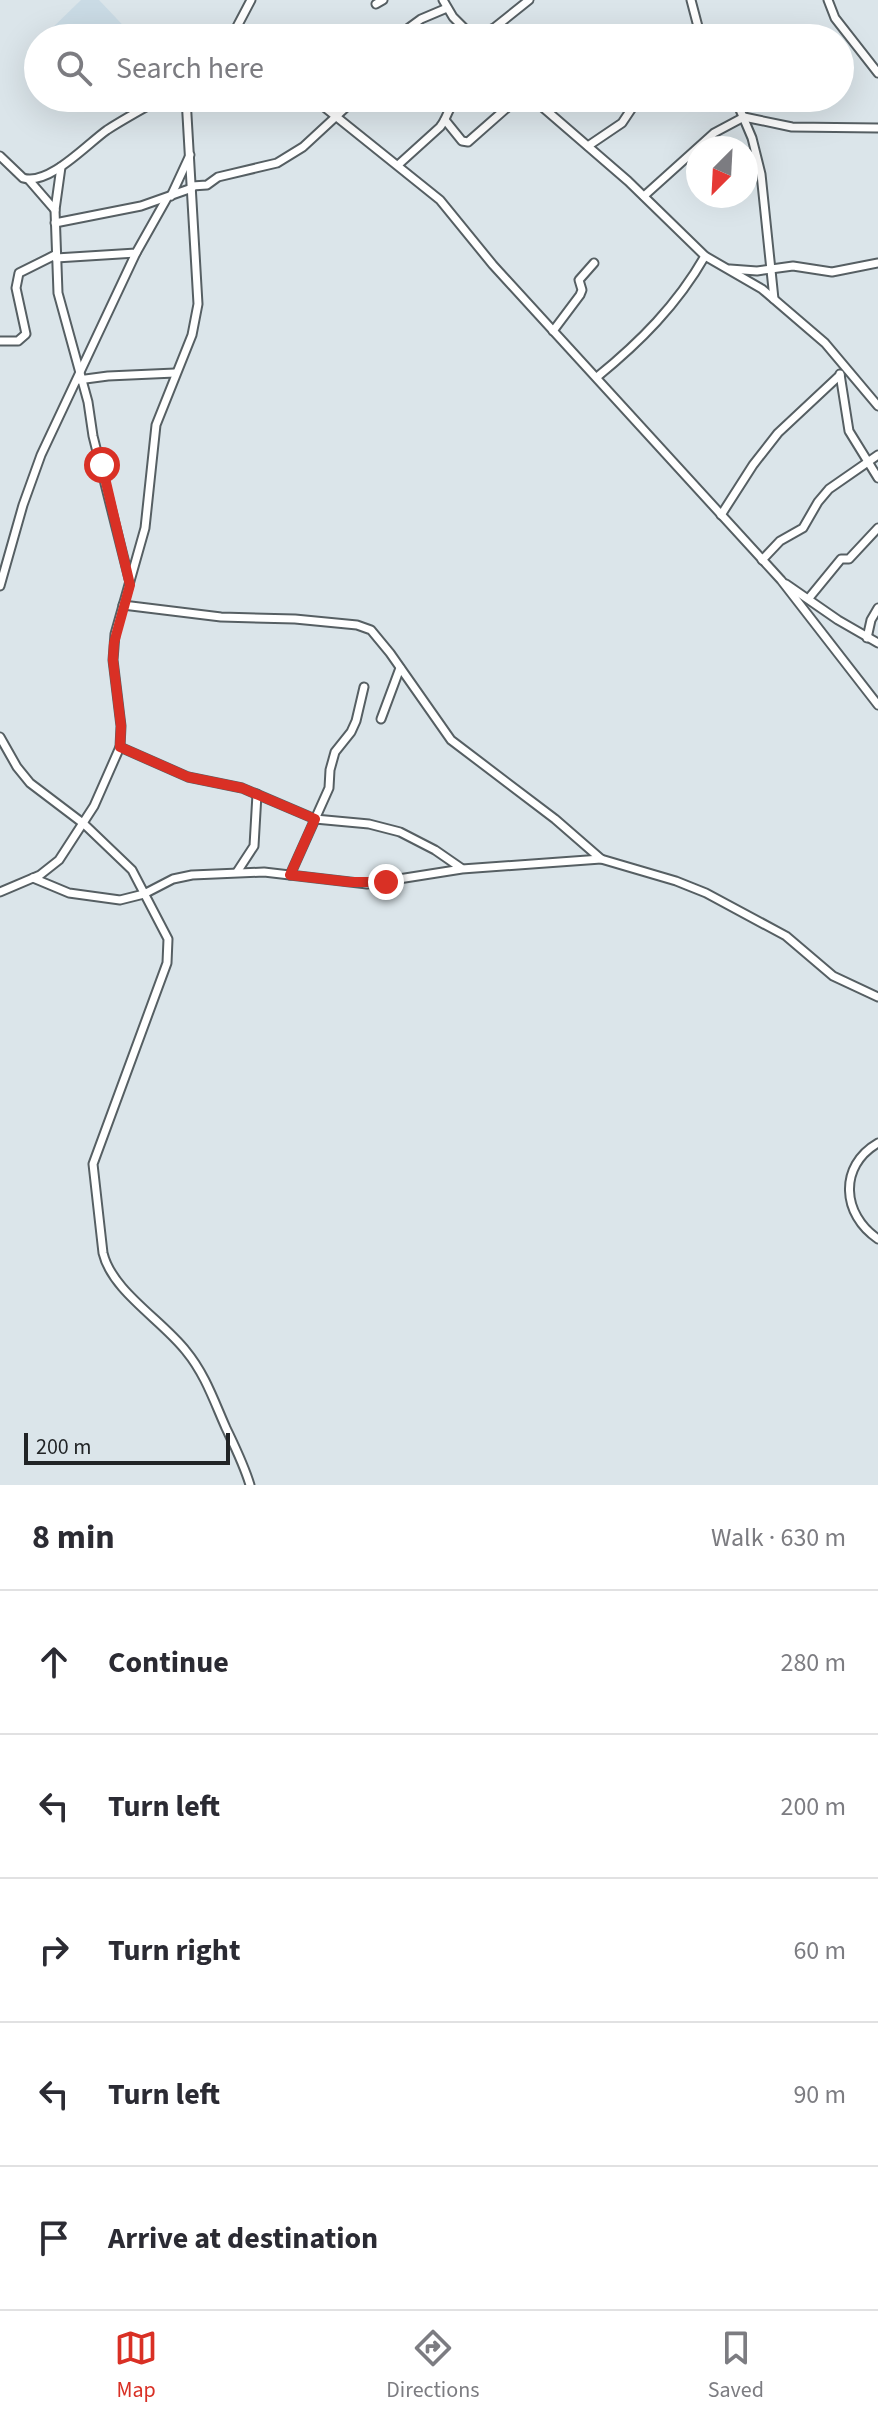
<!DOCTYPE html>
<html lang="en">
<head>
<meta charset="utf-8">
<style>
  body { margin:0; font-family:"Source Sans 3",sans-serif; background:#f7f7f7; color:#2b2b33 }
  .compass { position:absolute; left:686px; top:136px; width:72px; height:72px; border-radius:50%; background:#fff; box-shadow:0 8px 32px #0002; rotate:204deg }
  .scale { position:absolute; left:24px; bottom:20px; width:206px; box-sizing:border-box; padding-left:8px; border:4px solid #212426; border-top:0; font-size:22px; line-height:28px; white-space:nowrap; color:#212426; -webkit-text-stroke:6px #dbe5ea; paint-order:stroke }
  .stop { position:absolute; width:24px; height:24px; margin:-18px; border:6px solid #d93025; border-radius:50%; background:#fff }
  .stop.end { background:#d93025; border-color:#fff; box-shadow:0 2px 8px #0008 }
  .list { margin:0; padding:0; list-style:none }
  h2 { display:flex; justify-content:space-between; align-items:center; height:104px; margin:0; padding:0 32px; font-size:34px }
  h2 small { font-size:26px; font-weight:400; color:#7c7c81 }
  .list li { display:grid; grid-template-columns:52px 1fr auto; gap:24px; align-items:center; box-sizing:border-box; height:144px; padding:0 32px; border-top:2px solid #e1e1e2 }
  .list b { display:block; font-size:30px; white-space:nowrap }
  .list em { font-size:26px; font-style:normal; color:#7c7c81 }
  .icon { flex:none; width:44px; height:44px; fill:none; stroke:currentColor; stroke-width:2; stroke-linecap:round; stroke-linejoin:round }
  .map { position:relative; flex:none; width:878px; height:1485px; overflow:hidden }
  .search { position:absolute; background:#fff; box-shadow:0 8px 32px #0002; left:24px; right:24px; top:24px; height:88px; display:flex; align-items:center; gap:20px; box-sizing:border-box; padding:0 28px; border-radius:44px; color:#7c7c81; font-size:30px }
  .sheet { height:824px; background:#fff }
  nav { display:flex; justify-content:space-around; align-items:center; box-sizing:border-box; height:112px; border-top:2px solid #e1e1e2; background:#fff; font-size:22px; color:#7c7c81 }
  nav a { display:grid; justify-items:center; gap:4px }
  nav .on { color:#d93025 }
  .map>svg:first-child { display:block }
  .built { fill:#cadbe5 }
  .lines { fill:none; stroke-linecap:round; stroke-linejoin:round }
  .minor-casing { stroke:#565f63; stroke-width:11 }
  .minor { stroke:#fff; stroke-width:7 }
  .route { stroke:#d93025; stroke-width:10 }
</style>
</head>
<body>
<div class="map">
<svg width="878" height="1485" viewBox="0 0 878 1485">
  <rect width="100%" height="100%" fill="#dbe5ea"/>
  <!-- built -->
  <path class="built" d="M81,0H99L135,38H46L44,36Z"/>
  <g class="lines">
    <defs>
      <g id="minor">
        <path d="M443,0L453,17L474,38L494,28L529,0"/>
        <path d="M691,0L701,38"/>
        <path d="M828,0L835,18L878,73"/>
        <path d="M376,4L383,0"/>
        <path d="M231,38L251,0"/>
        <path d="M395,38L421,19L447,8"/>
        <path d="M313,98L440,200L493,265L781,580L878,705"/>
        <path d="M532,98L628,181L705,256L762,289L825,343L878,406"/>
        <path d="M735,98L752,138L761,174L774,299"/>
        <path d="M445,120L462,141L468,142L518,98"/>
        <path d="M588,146L622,123L634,105L653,98"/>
        <path d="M0,156L23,178C49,186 87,144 107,130C124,119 143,109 161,98"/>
        <path d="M398,165L440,127C448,117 448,107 457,98"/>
        <path d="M61,167L55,210L58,293L88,402L93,436L129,579"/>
        <path d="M29,180L55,210"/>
        <path d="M192,186L207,185L218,177L277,163L303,147L356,98"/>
        <path d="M171,196L190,155"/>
        <path d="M644,196L714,133L744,117L792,127L878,128"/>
        <path d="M55,223L141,206L192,188"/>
        <path d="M56,258L136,253L167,198"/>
        <path d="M730,269L757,271L793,266L832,272L878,263"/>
        <path d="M553,331L580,295L582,290L579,280L594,263"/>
        <path d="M0,341H18L26,334L16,288L19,273L55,255"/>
        <path d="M840,374L849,431L878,478"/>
        <path d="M597,377C640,342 677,305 705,256"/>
        <path d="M78,380L108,376L175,373"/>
        <path d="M721,515L753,465L778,433L840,375"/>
        <path d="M762,560L780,541L803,528L818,502L829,489L878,455"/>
        <path d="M786,584L838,620L878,643"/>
        <path d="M0,586L23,505L41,455L136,253"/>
        <path d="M809,598L841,559H849L878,528"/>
        <path d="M123,605L221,617L295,619L357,625L371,630L390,653L451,740L555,819L601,859L676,881L706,893L786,936L833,976L878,997"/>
        <path d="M867,638L871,620L878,608"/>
        <path d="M381,719L400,668"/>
        <path d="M0,737L17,767L30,783L84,824L132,870L168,939L167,963L93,1164L103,1253C112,1291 162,1320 186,1351C205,1374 214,1401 226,1428C235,1447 244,1465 250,1485"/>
        <path d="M120,747L188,777L242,788L315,819L369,824L400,832L435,850L461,868"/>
        <path d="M237,872L254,846L257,794"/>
        <path d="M290,875L329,788L330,770L335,752L351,732L356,721L364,687"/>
        <path d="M33,878L69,893L120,900L144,894L173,879L192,875L264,872L367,884L462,869L601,859"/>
        <path d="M0,892L40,875L59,860L94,806L120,747L121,726L113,660L115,634L145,528L156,425L192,335L198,304L186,98"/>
        <path d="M878,1143C838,1166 842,1215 878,1239"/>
      </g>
    </defs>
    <!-- minor casing -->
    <use href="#minor" class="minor-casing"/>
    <!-- minor -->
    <use href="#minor" class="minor"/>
  </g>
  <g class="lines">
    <!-- route -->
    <path class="route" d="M102,465L130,585L114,643L113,660L121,726L120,747L188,777L242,788L315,819L290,875L350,882H386"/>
  </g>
</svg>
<svg class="compass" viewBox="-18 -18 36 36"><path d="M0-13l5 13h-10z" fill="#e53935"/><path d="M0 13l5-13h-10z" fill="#7c7c81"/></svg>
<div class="scale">200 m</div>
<div class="stop" style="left:102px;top:465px"></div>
<div class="stop end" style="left:386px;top:882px"></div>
<div class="search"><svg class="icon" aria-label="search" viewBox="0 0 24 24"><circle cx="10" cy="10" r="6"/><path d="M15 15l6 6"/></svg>Search here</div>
</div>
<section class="sheet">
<h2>8 min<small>Walk · 630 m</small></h2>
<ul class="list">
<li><svg class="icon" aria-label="ahead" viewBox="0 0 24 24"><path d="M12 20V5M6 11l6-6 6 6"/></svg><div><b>Continue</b></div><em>280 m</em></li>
<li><svg class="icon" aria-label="left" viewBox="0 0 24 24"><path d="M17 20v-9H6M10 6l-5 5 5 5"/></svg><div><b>Turn left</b></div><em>200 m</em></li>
<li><svg class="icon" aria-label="right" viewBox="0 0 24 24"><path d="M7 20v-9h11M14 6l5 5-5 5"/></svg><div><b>Turn right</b></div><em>60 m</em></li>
<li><svg class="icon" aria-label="left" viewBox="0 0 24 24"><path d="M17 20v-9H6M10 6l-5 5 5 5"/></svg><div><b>Turn left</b></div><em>90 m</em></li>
<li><svg class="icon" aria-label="arrive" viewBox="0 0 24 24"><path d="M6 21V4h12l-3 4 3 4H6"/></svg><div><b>Arrive at destination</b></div></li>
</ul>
</section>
<nav>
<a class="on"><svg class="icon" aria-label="map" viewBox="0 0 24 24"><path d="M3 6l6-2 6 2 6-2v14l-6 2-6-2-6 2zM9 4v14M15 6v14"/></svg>Map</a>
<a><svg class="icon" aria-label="directions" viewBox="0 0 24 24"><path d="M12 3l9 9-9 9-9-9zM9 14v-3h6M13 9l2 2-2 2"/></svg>Directions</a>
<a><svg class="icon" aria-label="saved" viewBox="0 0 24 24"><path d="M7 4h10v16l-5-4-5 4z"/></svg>Saved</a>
</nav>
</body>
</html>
